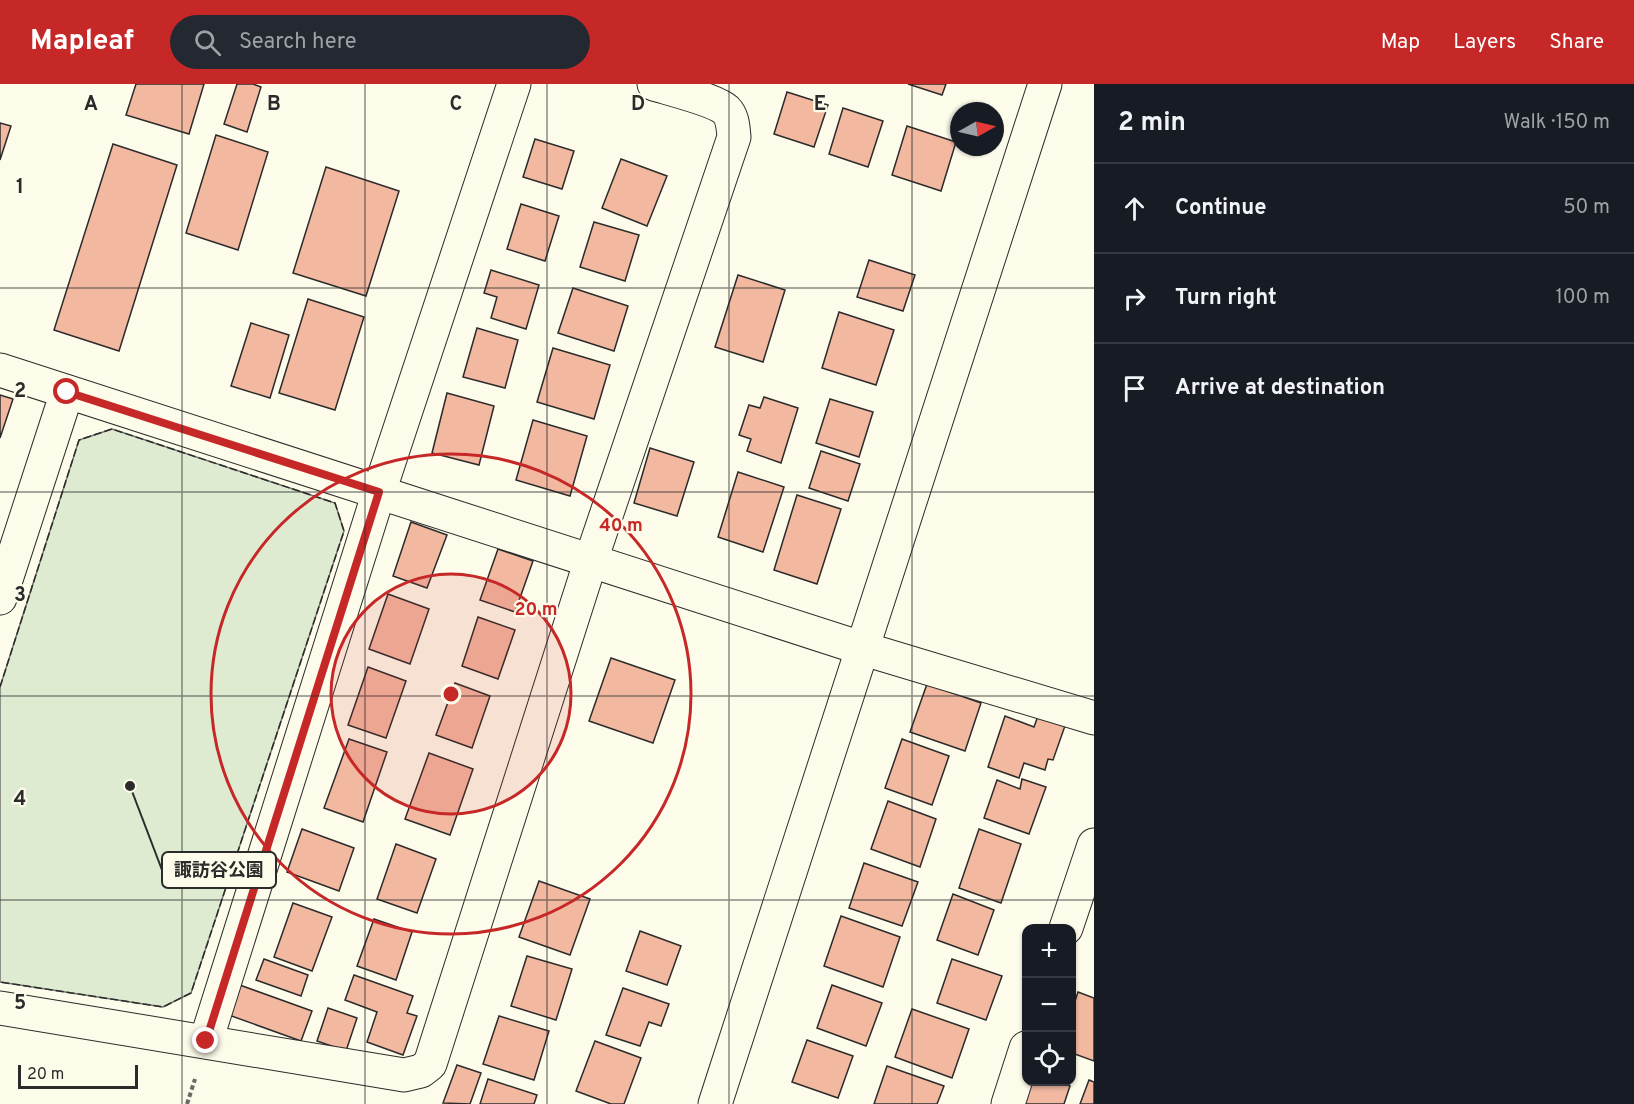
<!DOCTYPE html>
<html lang="en">
<head>
<meta charset="utf-8">
<style>
  body { margin:0; font-family:Overpass,"Noto Sans JP",sans-serif; background:#242831; color:#f1f3f6 }
  .controls { position:absolute; right:18px; bottom:18px; display:grid; overflow:hidden; border-radius:12px; box-shadow:0 2px 4px #0004 }
  .controls button { width:54px; height:54px; display:grid; place-items:center; padding:0; border:0; border-bottom:2px solid #363941; background:#171b24; color:#f1f3f6; font:30px sans-serif }
  .compass { position:absolute; left:950px; top:18px; width:54px; height:54px; border-radius:50%; background:#171b24; box-shadow:0 2px 4px #0004; rotate:82deg }
  .scale { position:absolute; left:18px; bottom:15px; width:120px; box-sizing:border-box; padding-left:6px; border:3px solid #2b2b2b; border-top:0; font-size:16px; line-height:21px; white-space:nowrap; color:#2b2b2b; -webkit-text-stroke:4px #fdfbea; paint-order:stroke }
  .stop { position:absolute; width:18px; height:18px; margin:-14px; border:4px solid #c62828; border-radius:50%; background:#fff }
  .stop.end { background:#c62828; border-color:#fff; box-shadow:0 2px 6px #0008 }
  .list { margin:0; padding:0; list-style:none }
  h2 { display:flex; justify-content:space-between; align-items:center; height:78px; margin:0; padding:0 24px; font-size:26px }
  h2 small { font-size:20px; font-weight:400; color:#9ea1a6 }
  .list li { display:grid; grid-template-columns:39px 1fr auto; gap:18px; align-items:center; box-sizing:border-box; height:90px; padding:0 24px; border-top:2px solid #363941 }
  .list b { display:block; font-size:22px; white-space:nowrap }
  .list em { font-size:20px; font-style:normal; color:#9ea1a6 }
  .icon { flex:none; width:33px; height:33px; fill:none; stroke:currentColor; stroke-width:2; stroke-linecap:round; stroke-linejoin:round }
  .map { position:relative; flex:none; width:1094px; height:1020px; overflow:hidden }
  header { display:flex; align-items:center; gap:36px; box-sizing:border-box; height:84px; padding:0 30px; background:#c62828; color:#fff }
  header strong { font-size:28px }
  nav { display:flex; gap:33px; margin-inline-start:auto; font-size:21px }
  .search { width:420px; height:54px; background:#242831; display:flex; align-items:center; gap:15px; box-sizing:border-box; padding:0 21px; border-radius:33px; color:#9ea1a6; font-size:22px }
  main { display:flex }
  aside { flex:1; background:#171b24 }
  .map>svg:first-child { display:block }
  .green { fill:#deebd1; stroke:#74746e; stroke-width:1.5 }
  .building { fill:#f2b8a0; stroke:#2b2b2b; stroke-width:1.5 }
  .lines { fill:none; stroke-linecap:round; stroke-linejoin:round }
  .minor-casing { stroke:#2b2b2b; stroke-width:35 }
  .path { stroke:#6a6964; stroke-width:4; stroke-dasharray:4.5 3; stroke-linecap:butt }
  .minor { stroke:#fdfbea; stroke-width:33 }
  .fence { stroke:#2b2b2b; stroke-width:1.5; stroke-dasharray:8 3; stroke-linecap:butt }
  .route { stroke:#c62828; stroke-width:8 }
  .grid { fill:none; stroke:#2b2b2b; stroke-width:1.5; stroke-opacity:0.55 }
  .ring { fill:none; stroke:#c62828; stroke-width:3 }
  .grid-label { font-size:20px; text-anchor:middle; font-weight:bold; fill:#2b2b2b; stroke:#fdfbea; stroke-width:4.5; stroke-linejoin:round; paint-order:stroke }
  .centre { fill:#c62828; stroke:#fdfbea; stroke-width:3 }
  .ring-label { font-size:18px; text-anchor:middle; font-weight:bold; fill:#c62828; stroke:#fdfbea; stroke-width:4.5; stroke-linejoin:round; paint-order:stroke }
  .leader { fill:none; stroke:#2b2b2b; stroke-width:2 }
  .callout-dot { fill:#2b2b2b; stroke:#fdfbea; stroke-width:2 }
  .callout { fill:#fdfbea; stroke:#2b2b2b; stroke-width:2 }
  .callout-label { font-size:18px; text-anchor:middle; font-weight:bold; fill:#2b2b2b }
</style>
</head>
<body>
<header>
<strong>Mapleaf</strong>
<div class="search"><svg class="icon" aria-label="search" viewBox="0 0 24 24"><circle cx="10" cy="10" r="6"/><path d="M15 15l6 6"/></svg>Search here</div>
<nav><a>Map</a><a>Layers</a><a>Share</a></nav>
</header>
<main>
<div class="map">
<svg width="1094" height="1020" viewBox="0 0 1094 1020">
  <rect width="100%" height="100%" fill="#fdfbea"/>
  <!-- green -->
  <path class="green" d="M112,345L335,419L344,447L191,909L163,923L0,898V603L79,356Z"/>
  <!-- building -->
  <g class="building">
    <path d="M136,0H204L189,50L126,31Z"/>
    <path d="M237,0H253L261,3L247,48L224,40Z"/>
    <path d="M908,0H946L942,11Z"/>
    <path d="M787,8L828,21L814,63L774,50Z"/>
    <path d="M843,24L883,37L868,83L829,70Z"/>
    <path d="M0,39L11,42L0,76Z"/>
    <path d="M907,42L956,58L941,107L892,91Z"/>
    <path d="M216,51L268,68L238,166L186,149Z"/>
    <path d="M535,55L574,67L562,105L523,93Z"/>
    <path d="M113,60L177,81L119,267L54,246Z"/>
    <path d="M621,75L667,92L647,142L602,124Z"/>
    <path d="M326,83L399,107L366,212L293,189Z"/>
    <path d="M521,120L559,132L545,177L507,165Z"/>
    <path d="M594,138L639,151L625,197L580,183Z"/>
    <path d="M869,176L915,191L903,227L857,213Z"/>
    <path d="M491,186L539,201L526,245L491,234L497,213L484,209Z"/>
    <path d="M738,191L785,206L763,278L715,263Z"/>
    <path d="M573,204L628,222L614,267L558,249Z"/>
    <path d="M308,215L364,233L335,326L279,309Z"/>
    <path d="M839,228L894,246L876,301L822,284Z"/>
    <path d="M251,239L289,251L270,314L231,302Z"/>
    <path d="M477,244L518,256L505,304L463,293Z"/>
    <path d="M553,264L610,281L594,335L537,318Z"/>
    <path d="M447,309L494,322L479,381L432,369Z"/>
    <path d="M0,311L13,315L0,354Z"/>
    <path d="M764,313L798,324L781,379L747,367L751,355L739,351L749,321L760,324Z"/>
    <path d="M830,315L873,328L859,373L816,359Z"/>
    <path d="M533,336L587,352L570,412L516,396Z"/>
    <path d="M650,364L694,378L677,432L634,419Z"/>
    <path d="M821,367L860,380L848,417L809,404Z"/>
    <path d="M738,388L784,403L763,468L718,453Z"/>
    <path d="M797,411L841,425L817,500L774,486Z"/>
    <path d="M411,438L447,451L427,504L393,492Z"/>
    <path d="M498,465L533,477L515,528L480,516Z"/>
    <path d="M388,510L429,525L410,580L369,565Z"/>
    <path d="M478,533L515,546L498,595L462,582Z"/>
    <path d="M611,574L675,596L653,659L589,637Z"/>
    <path d="M368,583L406,597L386,654L348,641Z"/>
    <path d="M455,599L490,612L472,664L436,651Z"/>
    <path d="M927,600L981,619L965,667L910,648Z"/>
    <path d="M1039,629L1066,639L1053,676L1048,675L1045,686L1024,679L1019,694L988,683L1005,632L1034,643Z"/>
    <path d="M349,655L387,668L363,738L324,724Z"/>
    <path d="M902,655L949,672L932,721L885,704Z"/>
    <path d="M429,669L473,685L450,751L405,735Z"/>
    <path d="M1022,695L1046,703L1029,750L984,734L997,696L1020,705Z"/>
    <path d="M888,717L936,735L920,783L871,765Z"/>
    <path d="M302,745L354,764L339,807L287,788Z"/>
    <path d="M979,745L1021,760L1001,819L959,804Z"/>
    <path d="M396,760L436,775L417,829L377,815Z"/>
    <path d="M864,779L918,798L902,842L849,824Z"/>
    <path d="M539,797L590,815L570,871L519,853Z"/>
    <path d="M953,810L994,826L978,871L937,856Z"/>
    <path d="M293,819L332,833L312,887L274,873Z"/>
    <path d="M841,832L900,853L883,903L824,882Z"/>
    <path d="M374,835L412,848L396,896L357,882Z"/>
    <path d="M640,847L681,862L667,901L626,887Z"/>
    <path d="M527,872L572,885L556,936L511,922Z"/>
    <path d="M264,875L308,891L301,912L256,896Z"/>
    <path d="M952,875L1002,892L986,936L937,919Z"/>
    <path d="M354,891L413,912L407,929L417,932L403,971L367,958L377,928L345,916Z"/>
    <path d="M237,900L312,927L301,957L226,930Z"/>
    <path d="M832,901L882,919L866,962L817,944Z"/>
    <path d="M623,904L669,920L661,942L649,938L640,962L606,951Z"/>
    <path d="M1078,908L1094,914V977L1072,969V926Z"/>
    <path d="M328,924L357,934L346,967L317,957Z"/>
    <path d="M912,925L969,945L952,994L895,973Z"/>
    <path d="M499,932L549,947L534,996L483,980Z"/>
    <path d="M807,956L853,972L838,1014L792,998Z"/>
    <path d="M595,957L641,974L624,1020H611L576,1007Z"/>
    <path d="M457,981L481,989L470,1020L443,1019Z"/>
    <path d="M887,982L944,1002L937,1020H874Z"/>
    <path d="M488,995L537,1011L534,1020H480Z"/>
    <path d="M1089,996L1094,998V1020H1080Z"/>
    <path d="M1030,998H1057L1070,1002L1064,1020H1022Z"/>
  </g>
  <g class="lines">
    <defs>
      <g id="minor">
        <path d="M0,286L861,564L1094,634"/>
        <path d="M0,514L67,308"/>
        <path d="M1066,844L1094,761"/>
        <path d="M0,924L404,991L421,987L430,980L591,476L734,53C733,44 733,33 726,26C715,16 670,5 654,0"/>
        <path d="M206,957L379,408L514,0"/>
        <path d="M715,1020L1045,0"/>
        <path d="M1008,1020L1026,964"/>
      </g>
    </defs>
    <!-- minor casing -->
    <use href="#minor" class="minor-casing"/>
    <!-- path -->
    <path class="path" d="M187,1020L195,995"/>
    <!-- minor -->
    <use href="#minor" class="minor"/>
    <!-- fence -->
    <path class="fence" d="M0,603L79,356L112,345L335,419L344,447L191,909L163,923L0,898"/>
  </g>
  <g class="lines">
    <!-- route -->
    <path class="route" d="M67,308L379,408L206,957"/>
  </g>
  <!-- grid -->
  <path class="grid" d="M182,0V1020M365,0V1020M547,0V1020M729,0V1020M912,0V1020M0,204H1094M0,408H1094M0,612H1094M0,816H1094"/>
  <!-- distance rings -->
  <circle cx="451" cy="610" r="120" fill="#c62828" fill-opacity=".12"/>
  <g class="ring">
    <circle cx="451" cy="610" r="120"/>
    <circle cx="451" cy="610" r="240"/>
  </g>
  <g class="grid-label">
    <text x="91" y="26">A</text>
    <text x="274" y="26">B</text>
    <text x="456" y="26">C</text>
    <text x="638" y="26">D</text>
    <text x="820" y="26">E</text>
    <text x="20" y="109">1</text>
    <text x="20" y="313">2</text>
    <text x="20" y="517">3</text>
    <text x="20" y="721">4</text>
    <text x="20" y="925">5</text>
  </g>
  <circle cx="451" cy="610" r="9" class="centre"/>
  <g class="ring-label">
    <text x="621" y="447">40 m</text>
    <text x="536" y="531">20 m</text>
  </g>
  <!-- callouts -->
  <path class="leader" d="M130 702L162 786"/>
  <circle class="callout-dot" cx="130" cy="702" r="6"/>
  <rect class="callout" x="162" y="768" width="114" height="36" rx="6"/>
  <g class="callout-label">
    <text x="219" y="792">諏訪谷公園</text>
  </g>
</svg>
<div class="controls">
<button>+</button>
<button>−</button>
<button><svg class="icon" aria-label="locate" viewBox="0 0 24 24"><circle cx="12" cy="12" r="6"/><path d="M12 2v4M12 18v4M2 12h4M18 12h4"/></svg></button>
</div>
<svg class="compass" viewBox="-18 -18 36 36"><path d="M0-13l5 13h-10z" fill="#e53935"/><path d="M0 13l5-13h-10z" fill="#9ea1a6"/></svg>
<div class="scale">20 m</div>
<div class="stop" style="left:67px;top:308px"></div>
<div class="stop end" style="left:206px;top:957px"></div>
</div>
<aside>
<h2>2 min<small>Walk · 150 m</small></h2>
<ul class="list">
<li><svg class="icon" aria-label="ahead" viewBox="0 0 24 24"><path d="M12 20V5M6 11l6-6 6 6"/></svg><div><b>Continue</b></div><em>50 m</em></li>
<li><svg class="icon" aria-label="right" viewBox="0 0 24 24"><path d="M7 20v-9h11M14 6l5 5-5 5"/></svg><div><b>Turn right</b></div><em>100 m</em></li>
<li><svg class="icon" aria-label="arrive" viewBox="0 0 24 24"><path d="M6 21V4h12l-3 4 3 4H6"/></svg><div><b>Arrive at destination</b></div></li>
</ul>
</aside>
</main>
</body>
</html>
